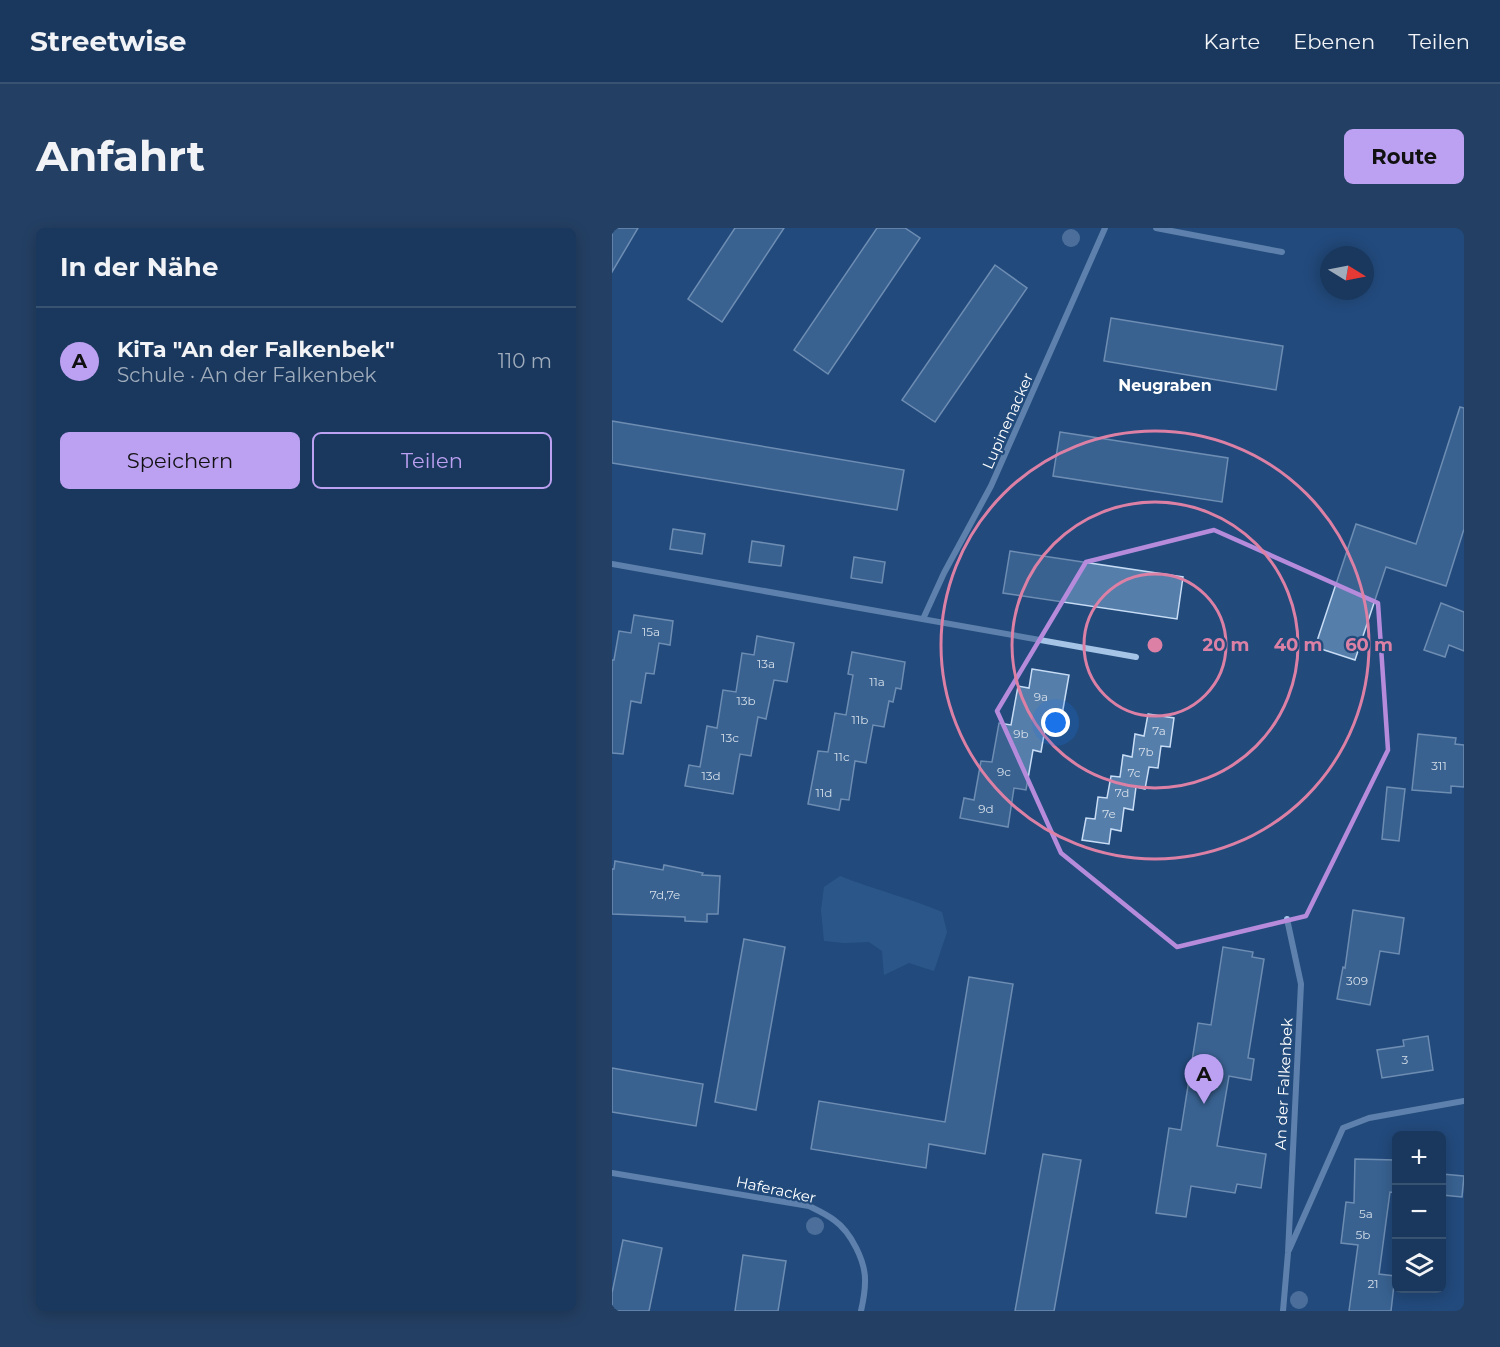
<!DOCTYPE html>
<html lang="de">
<head>
<meta charset="utf-8">
<style>
  body { margin:0; font-family:Montserrat,sans-serif; background:#233f63; color:#f1f3f6 }
  .controls { position:absolute; right:18px; bottom:18px; display:grid; overflow:hidden; border-radius:9px; box-shadow:0 3px 15px #0003 }
  .controls button { width:54px; height:54px; display:grid; place-items:center; padding:0; border:0; border-bottom:2px solid #385272; background:#1a385d; color:#f1f3f6; font:30px sans-serif }
  .compass { position:absolute; left:708px; top:18px; width:54px; height:54px; border-radius:50%; background:#1a385d; box-shadow:0 3px 15px #0003; rotate:100deg }
  .you { position:absolute; left:444px; top:495px; width:21px; height:21px; margin:-15px; border:4px solid #fff; border-radius:50%; background:#1a73e8; box-shadow:0 0 0 9px #1a73e833 }
  .badge { display:grid; place-items:center; width:39px; height:39px; border-radius:50%; background:#bca0f2; color:#111; font-size:20px; font-weight:700 }
  .pin { position:absolute; translate:-50% -50px; filter:drop-shadow(0 2px 3px #0008) }
  .pin::after { content:''; position:absolute; top:32px; width:21px; height:18px; background:inherit; clip-path:polygon(0 0,100% 0,50% 100%) }
  .list { margin:0; padding:0; list-style:none }
  h2 { display:flex; justify-content:space-between; align-items:center; height:78px; margin:0; padding:0 24px; font-size:26px }
  h2 small { font-size:20px; font-weight:400; color:#9facbc }
  .list li { display:grid; grid-template-columns:39px 1fr auto; gap:18px; align-items:center; box-sizing:border-box; height:108px; padding:0 24px; border-top:2px solid #385272 }
  .list b { display:block; font-size:22px; white-space:nowrap }
  .list p { margin:0; font-size:20px; white-space:nowrap; color:#9facbc }
  .list em { font-size:20px; font-style:normal; color:#9facbc }
  .actions { display:flex; gap:12px; padding:18px 24px }
  .actions a { flex:1; padding:14px 0; border:2px solid #bca0f2; border-radius:9px; text-align:center; font-size:21px; color:#bca0f2 }
  .actions .main { background:#bca0f2; color:#111 }
  .icon { flex:none; width:33px; height:33px; fill:none; stroke:currentColor; stroke-width:2; stroke-linecap:round; stroke-linejoin:round }
  .map { position:relative; flex:none; width:852px; height:1083px; overflow:hidden; border-radius:9px }
  header { display:flex; align-items:center; gap:36px; box-sizing:border-box; height:84px; padding:0 30px; background:#1a385d; border-bottom:2px solid #385272 }
  header strong { font-size:28px }
  nav { display:flex; gap:33px; margin-inline-start:auto; font-size:21px }
  .intro { display:flex; align-items:center; justify-content:space-between; box-sizing:border-box; height:144px; padding:0 36px }
  h1 { margin:0; font-size:42px }
  .button { padding:15px 27px; border-radius:9px; background:#bca0f2; color:#111; font-size:21px; font-weight:700 }
  main { display:flex; gap:36px; padding:0 36px }
  aside { flex:1; background:#1a385d; border-radius:9px; box-shadow:0 3px 15px #0003 }
  .map>svg:first-child { display:block }
  .green { fill:#35659a }
  .building { fill:#567eab; stroke:#c8ddf5; stroke-width:1.5 }
  .lines { fill:none; stroke-linecap:round; stroke-linejoin:round }
  .street { stroke:#a5c4e6; stroke-width:6 }
  .tree { fill:#7d9bbf }
  .marked { fill:none; stroke:#b68bdc; stroke-width:4.5; stroke-linejoin:round }
  .ring { fill:none; stroke:#dd80a5; stroke-width:3 }
  .labels { text-anchor:middle; stroke-width:4.5; stroke-linejoin:round; paint-order:stroke }
  .number-label { font-size:12px; fill:#d5dfea }
  .street-label { font-size:15px; fill:#fff; stroke:#224b7c }
  .neighbourhood-label { font-size:16px; font-weight:bold; fill:#fff; stroke:#224b7c }
  .centre { fill:#dd80a5; stroke:#224b7c; stroke-width:3 }
  .ring-label { font-size:18px; text-anchor:middle; font-weight:bold; fill:#dd80a5; stroke:#224b7c; stroke-width:4.5; stroke-linejoin:round; paint-order:stroke }
</style>
</head>
<body>
<header>
<strong>Streetwise</strong>
<nav><a>Karte</a><a>Ebenen</a><a>Teilen</a></nav>
</header>
<div class="intro"><h1>Anfahrt</h1><a class="button">Route</a></div>
<main>
<aside>
<h2>In der Nähe<small></small></h2>
<ul class="list">
<li><span class="badge">A</span><div><b>KiTa &quot;An der Falkenbek&quot;</b><p>Schule · An der Falkenbek</p></div><em>110 m</em></li>
</ul>
<div class="actions"><a class="main">Speichern</a><a>Teilen</a></div>
</aside>
<div class="map">
<svg width="852" height="1083" viewBox="0 0 852 1083">
  <rect width="100%" height="100%" fill="#224b7c"/>
  <!-- green -->
  <path class="green" d="M228,648C261,661 297,670 330,684L335,704L322,743L297,735L272,747L270,723L257,714L232,715L212,713L209,682L212,659Z"/>
  <!-- building -->
  <g class="building">
    <path d="M0,0H26L0,44Z"/>
    <path d="M123,0H172L110,94L76,71Z"/>
    <path d="M265,0H293L308,10L216,146L182,122Z"/>
    <path d="M383,37L415,60L323,194L290,172Z"/>
    <path d="M499,90L671,118L664,162L492,133Z"/>
    <path d="M848,179L852,180V301L834,358L774,339L743,432L703,419L744,296L804,316Z"/>
    <path d="M0,193L292,242L285,282L0,235Z"/>
    <path d="M448,204L616,230L610,274L441,248Z"/>
    <path d="M61,301L93,306L90,326L58,321Z"/>
    <path d="M140,313L172,318L169,338L137,334Z"/>
    <path d="M398,323L571,349L565,391L391,365Z"/>
    <path d="M242,329L273,334L270,355L239,350Z"/>
    <path d="M829,375L852,384V423L837,417L833,429L812,422Z"/>
    <path d="M22,387L61,393L58,417L47,415L42,446L34,445L29,475L19,473L11,526L0,525V432H2L7,403L19,405Z"/>
    <path d="M145,408L182,415L175,454L162,452L154,491L146,489L139,528L128,526L121,566L73,558L77,537L88,539L95,498L105,500L111,462L124,464L130,425L142,427Z"/>
    <path d="M240,424L293,434L289,461L284,460L281,474L277,473L272,499L261,497L254,535L243,533L237,572L229,571L227,582L196,576L206,523L216,524L223,485L234,487L241,447L236,446Z"/>
    <path d="M420,441L457,447L450,487L436,484L429,524L421,522L414,562L402,560L396,599L348,590L352,570L362,572L369,533L380,534L387,495L399,497L406,458L417,460Z"/>
    <path d="M536,486L562,490L558,519L549,518L546,540L537,539L533,561L524,559L521,582L512,580L509,603L499,601L497,616L470,612L474,590L483,591L486,569L495,570L499,548L508,549L511,527L520,529L523,506L532,508Z"/>
    <path d="M806,506L844,510L843,516L852,517V559L839,558V565L800,562Z"/>
    <path d="M775,559L793,561L787,613L770,611Z"/>
    <path d="M3,633L51,642L52,637L91,645L90,647L108,648L106,686H95V694L73,693V689L0,686V641H2Z"/>
    <path d="M741,682L792,690L787,726L768,723L758,777L725,771L731,739L733,740Z"/>
    <path d="M132,711L173,719L144,882L103,874Z"/>
    <path d="M611,719L641,724L640,729L652,731L636,830L642,831L639,852L617,848L605,918L654,926L649,960L625,956L623,965L579,958L574,989L544,985L557,900L569,902L586,795L599,797Z"/>
    <path d="M357,749L401,756L373,926L317,916L314,940L199,921L207,873L333,894Z"/>
    <path d="M816,808L821,842L770,850L765,822L792,818L791,812Z"/>
    <path d="M0,840L91,856L84,898L0,884Z"/>
    <path d="M431,926L469,932L442,1083H403Z"/>
    <path d="M743,931L784,932V965L778,964L767,1046L783,1048L779,1083H737L746,1017L729,1015L734,974L742,975Z"/>
    <path d="M830,946L852,948L850,969L830,967Z"/>
    <path d="M11,1012L50,1020L37,1083H0V1065Z"/>
    <path d="M131,1027L174,1033L166,1083H123Z"/>
  </g>
  <g class="lines">
    <!-- street -->
    <g class="street">
      <path d="M544,0L670,24"/>
      <path d="M0,336L524,429"/>
      <path d="M311,391L332,345L379,258L493,0"/>
      <path d="M0,945L197,978C205,982 214,986 222,992C239,1004 254,1034 253,1054C253,1064 251,1074 249,1083"/>
      <path d="M677,1022L731,900L757,890L852,873"/>
      <path d="M671,1083L676,1025L689,756L675,691"/>
    </g>
  </g>
  <!-- trees -->
  <g class="tree">
    <circle cx="459" cy="10" r="9"/>
    <circle cx="203" cy="998" r="9"/>
    <circle cx="687" cy="1072" r="9"/>
  </g>
  <!-- marked area -->
  <path d="M0 0H852V1083H0ZM602,302L766,375L776,522L694,688L565,719L449,625L385,483L474,334Z" fill="#224b7c" fill-opacity=".55" fill-rule="evenodd"/>
  <path class="marked" d="M602,302L766,375L776,522L694,688L565,719L449,625L385,483L474,334Z"/>
  <!-- distance rings -->
  <g class="ring">
    <circle cx="543" cy="417" r="71"/>
    <circle cx="543" cy="417" r="143"/>
    <circle cx="543" cy="417" r="214"/>
  </g>
  <g class="labels">
    <!-- number labels -->
    <g class="number-label">
      <text x="39" y="408">15a</text>
      <text x="154" y="440">13a</text>
      <text x="265" y="458">11a</text>
      <text x="429" y="473">9a</text>
      <text x="134" y="477">13b</text>
      <text x="248" y="496">11b</text>
      <text x="547" y="507">7a</text>
      <text x="409" y="510">9b</text>
      <text x="118" y="514">13c</text>
      <text x="534" y="528">7b</text>
      <text x="230" y="533">11c</text>
      <text x="827" y="542">311</text>
      <text x="392" y="548">9c</text>
      <text x="522" y="549">7c</text>
      <text x="99" y="552">13d</text>
      <text x="212" y="569">11d</text>
      <text x="510" y="569">7d</text>
      <text x="374" y="585">9d</text>
      <text x="497" y="590">7e</text>
      <text x="53" y="671">7d,7e</text>
      <text x="745" y="757">309</text>
      <text x="793" y="836">3</text>
      <text x="754" y="990">5a</text>
      <text x="751" y="1011">5b</text>
      <text x="761" y="1060">21</text>
    </g>
    <!-- street labels -->
    <g class="street-label">
      <text transform="translate(396 193) rotate(-66)" y="5">Lupinenacker</text>
      <text transform="translate(672 856) rotate(-87)" y="5">An der Falkenbek</text>
      <text transform="translate(164 962) rotate(12)" y="5">Haferacker</text>
    </g>
    <!-- neighbourhood labels -->
    <g class="neighbourhood-label">
      <text x="553" y="163">Neugraben</text>
    </g>
  </g>
  <circle cx="543" cy="417" r="9" class="centre"/>
  <g class="ring-label">
    <text x="614" y="423">20 m</text>
    <text x="686" y="423">40 m</text>
    <text x="757" y="423">60 m</text>
  </g>
</svg>
<div class="controls">
<button>+</button>
<button>−</button>
<button><svg class="icon" aria-label="layers" viewBox="0 0 24 24"><path d="M12 4l9 5-9 5-9-5zM3 14l9 5 9-5"/></svg></button>
</div>
<svg class="compass" viewBox="-18 -18 36 36"><path d="M0-13l5 13h-10z" fill="#e53935"/><path d="M0 13l5-13h-10z" fill="#9facbc"/></svg>
<div class="you"></div>
<div class="pin badge" style="left:592px;top:876px">A</div>
</div>
</main>
</body>
</html>
